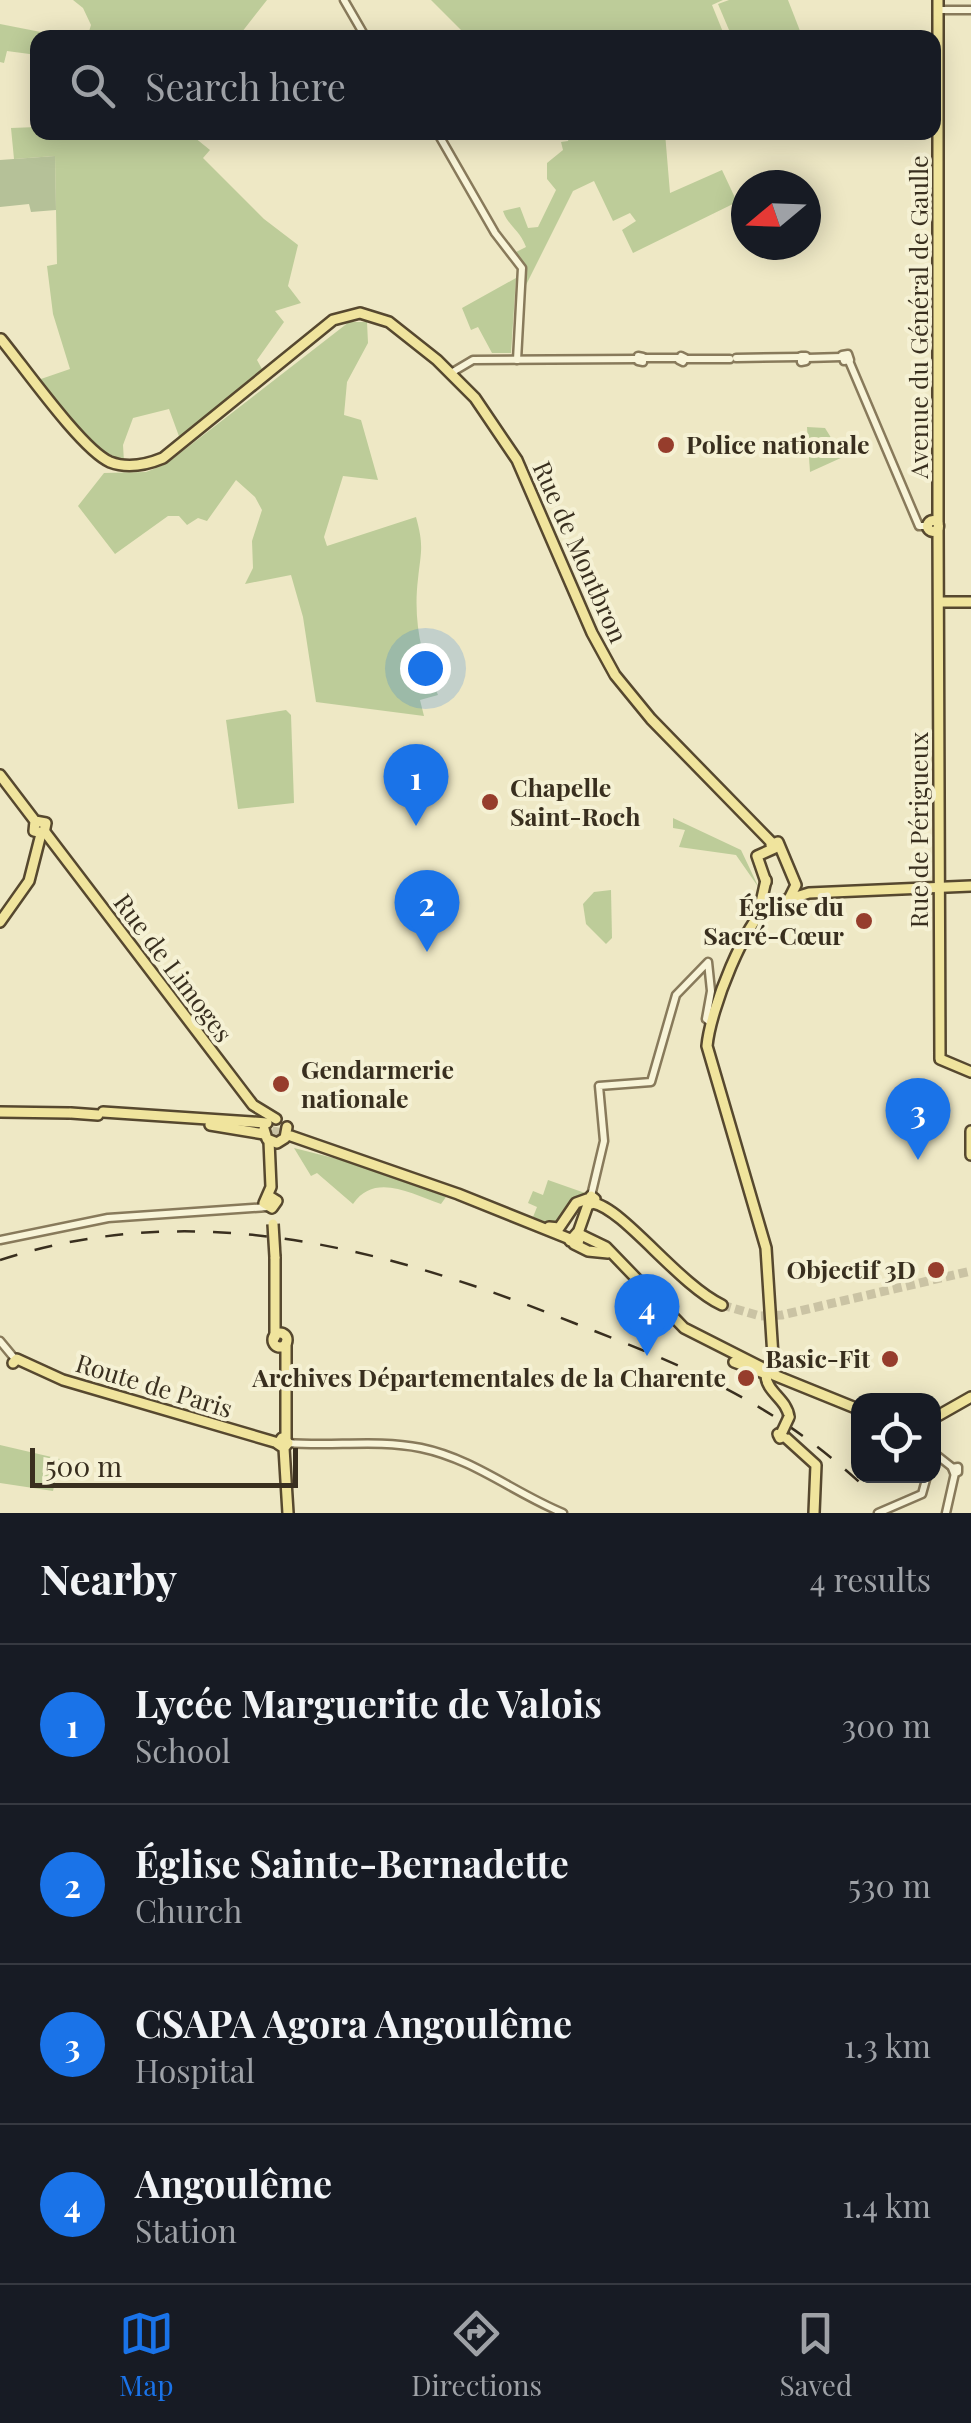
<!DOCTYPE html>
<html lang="en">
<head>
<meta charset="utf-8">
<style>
  body { margin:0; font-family:"Playfair Display",serif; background:#242831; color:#f1f3f6 }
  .controls { position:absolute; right:30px; bottom:30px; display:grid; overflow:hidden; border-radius:20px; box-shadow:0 5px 25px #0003 }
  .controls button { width:90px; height:90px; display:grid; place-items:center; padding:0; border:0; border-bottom:2px solid #363941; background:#171b24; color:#f1f3f6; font:50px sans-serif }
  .compass { position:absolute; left:731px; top:170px; width:90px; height:90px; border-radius:50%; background:#171b24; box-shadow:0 5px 25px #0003; rotate:251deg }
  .scale { position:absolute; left:30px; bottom:25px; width:268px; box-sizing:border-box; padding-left:10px; border:5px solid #392f1f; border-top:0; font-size:28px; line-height:35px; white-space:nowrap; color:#392f1f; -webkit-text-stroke:8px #f5f1d4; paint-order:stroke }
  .you { position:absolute; left:425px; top:668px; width:35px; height:35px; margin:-25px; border:8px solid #fff; border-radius:50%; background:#1a73e8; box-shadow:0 0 0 15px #1a73e833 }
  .badge { display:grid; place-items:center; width:65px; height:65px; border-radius:50%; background:#1a73e8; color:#fff; font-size:32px; font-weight:700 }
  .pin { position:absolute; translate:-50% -82px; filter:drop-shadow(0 2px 5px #0008) }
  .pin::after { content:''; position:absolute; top:52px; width:35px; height:30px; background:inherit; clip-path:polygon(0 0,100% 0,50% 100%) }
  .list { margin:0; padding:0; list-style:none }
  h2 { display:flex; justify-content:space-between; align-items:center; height:130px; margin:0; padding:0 40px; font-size:42px }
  h2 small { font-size:32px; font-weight:400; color:#9ea1a6 }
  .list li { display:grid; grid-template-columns:65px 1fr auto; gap:30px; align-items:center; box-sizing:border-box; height:160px; padding:0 40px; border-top:2px solid #363941 }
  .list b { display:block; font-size:38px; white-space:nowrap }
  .list p { margin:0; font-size:32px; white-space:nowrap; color:#9ea1a6 }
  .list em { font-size:32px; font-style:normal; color:#9ea1a6 }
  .icon { flex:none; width:55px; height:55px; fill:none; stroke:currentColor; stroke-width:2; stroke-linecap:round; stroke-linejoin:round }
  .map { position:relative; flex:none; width:971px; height:1513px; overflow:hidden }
  .search { position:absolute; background:#171b24; box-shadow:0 5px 25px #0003; left:30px; right:30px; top:30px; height:110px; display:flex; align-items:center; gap:25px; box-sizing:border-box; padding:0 35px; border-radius:20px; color:#9ea1a6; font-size:38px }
  .sheet { height:770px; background:#171b24 }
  nav { display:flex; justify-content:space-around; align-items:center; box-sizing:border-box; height:140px; border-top:2px solid #363941; background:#171b24; font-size:28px; color:#9ea1a6 }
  nav a { display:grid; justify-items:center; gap:5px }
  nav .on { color:#1a73e8 }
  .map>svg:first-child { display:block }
  .green { fill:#bdcc99 }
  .cemetery { fill:#b5c198 }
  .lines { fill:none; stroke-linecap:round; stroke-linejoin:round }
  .major-tunnel { stroke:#cac3a4; stroke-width:9; stroke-dasharray:9 4.5; stroke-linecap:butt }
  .minor-casing { stroke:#887a5b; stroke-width:11 }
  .major-casing { stroke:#56482f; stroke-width:14 }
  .minor { stroke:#f8f4d8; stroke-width:6 }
  .major { stroke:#f0e49d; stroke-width:9 }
  .rail { stroke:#392f1f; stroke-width:2.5; stroke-dasharray:18 18; stroke-linecap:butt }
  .major-bridge-casing { stroke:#56482f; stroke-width:14; stroke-linecap:butt }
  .major-bridge { stroke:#f0e49d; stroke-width:9 }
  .poi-dot { fill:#963d2c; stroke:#f5f1d4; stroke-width:4 }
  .labels { text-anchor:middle; stroke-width:8; stroke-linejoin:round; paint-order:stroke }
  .street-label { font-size:25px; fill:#392f1f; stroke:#f5f1d4 }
  .poi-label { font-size:25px; font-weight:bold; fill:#392f1f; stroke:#f5f1d4; text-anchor:end }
</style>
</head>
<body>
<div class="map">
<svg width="971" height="1513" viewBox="0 0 971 1513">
  <rect width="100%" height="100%" fill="#eee8c5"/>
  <!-- green -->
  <g class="green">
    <path d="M73,0H267L238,37L87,38L91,25L83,8Z"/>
    <path d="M431,0H723L712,5L725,37H468Z"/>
    <path d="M729,0H788L802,36L732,37L718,4Z"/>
    <path d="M0,24L51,34L55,37L38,38L37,55L7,51L4,63L0,62Z"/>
    <path d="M37,127L38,132L189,133L210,150L203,158L264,219L298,245L288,286L301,303L275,311L284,322L257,360L262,369L180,439L169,409L133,418L123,445L124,462L95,446L38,380L70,369L53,314L47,266L57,264L55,156L14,159L11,128Z"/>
    <path d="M571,132L665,133L670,193L722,170L737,202L633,253L622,230L636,221L630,213L613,221L594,181L573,191L523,291L525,265L514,253L526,247C519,229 508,226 503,211L520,207L528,228L538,227L556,190L547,179V163L563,150L561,142L568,141Z"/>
    <path d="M516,278L511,353H492L478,327L471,330L462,308Z"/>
    <path d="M349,322H367L368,343L347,382L344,415L361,420L378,480L343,476L324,537L327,546L416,517C424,546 421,551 418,579C413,620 421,658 438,695L420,700L424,716L316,702L303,617L291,575L245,584L253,568L252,541L262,510L255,497L236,480L207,521L198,518L187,525L179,516H168L115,554L78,506L104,473L146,472L166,464Z"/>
    <path d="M807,427L825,428L843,457L810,472Z"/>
    <path d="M286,710L291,715L294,803L238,809L226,720Z"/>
    <path d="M673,818L741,850L759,888L736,855L679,847L685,830L673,828Z"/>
    <path d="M611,890L612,938L606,944L586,924L583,904L594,892Z"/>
    <path d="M294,1148L365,1166L446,1197L441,1204C411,1194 375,1172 353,1204L317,1173L311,1176Z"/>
    <path d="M548,1180L585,1193L557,1226L533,1217L537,1207L528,1203L533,1191L543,1195Z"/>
    <path d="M0,1445L60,1459L53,1491L0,1483Z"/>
  </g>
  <!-- cemetery -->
  <path class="cemetery" d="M55,156L56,210L31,212L29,204L0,207V160Z"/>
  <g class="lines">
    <!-- major-tunnel -->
    <g class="major-tunnel">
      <path d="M259,1127L289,1135"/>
      <path d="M722,1305L760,1316L782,1315L971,1271"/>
    </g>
    <defs>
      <g id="minor">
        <path d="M344,0L366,38"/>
        <path d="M938,10H971"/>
        <path d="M437,132L495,233L522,268L517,360"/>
        <path d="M848,354L850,360L844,361L842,355Z"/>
        <path d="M638,356L643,357V362L638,361Z"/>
        <path d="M681,356L685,358L683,362L679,360Z"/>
        <path d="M801,356H806V361L801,362Z"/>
        <path d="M644,358H679"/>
        <path d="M736,358L800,357"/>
        <path d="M807,358L841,357"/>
        <path d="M685,359H730"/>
        <path d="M849,361L919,526H928"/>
        <path d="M451,373L473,360L637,359"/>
        <path d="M591,1196L604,1141L599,1086L651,1082L676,995L708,962L711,991L706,1019L711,1023"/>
        <path d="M0,1240L108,1218L268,1207"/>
        <path d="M0,1341L15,1359"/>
        <path d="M288,1443C332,1447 376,1439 421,1448C474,1459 514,1493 563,1513"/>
        <path d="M934,1453L953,1468"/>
        <path d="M958,1467V1472L954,1473L952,1468Z"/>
        <path d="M878,1513L922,1494L927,1476"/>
        <path d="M946,1513L955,1473"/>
      </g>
      <g id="major">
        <path d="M1,339C24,367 82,450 110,462C128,469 146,465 163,458L333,320L360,313L389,322L437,360L475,398L517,460L592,633L615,675L651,719L772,843"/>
        <circle cx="933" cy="526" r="5.5"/>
        <path d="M938,523V0"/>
        <path d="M938,528L940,1059L971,1072"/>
        <path d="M939,602H971"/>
        <path d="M0,775L35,821L46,823L44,833L34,831L35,821"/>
        <path d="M45,832L253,1105L276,1119"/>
        <path d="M771,845L778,842L796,885L790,897"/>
        <path d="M766,882L757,856L775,848"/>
        <path d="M783,901L809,893L971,886"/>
        <path d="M760,907L766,880"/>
        <path d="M0,922L29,881L41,834"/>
        <path d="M0,1112L69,1113"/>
        <path d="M103,1112L267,1123"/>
        <path d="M71,1113L98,1115"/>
        <path d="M210,1125L264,1134"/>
        <path d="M264,1129L267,1139L277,1143L285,1138L287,1127"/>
        <path d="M971,1131V1155"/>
        <path d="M291,1136L458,1194L570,1239"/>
        <path d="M269,1141L271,1187L264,1203L272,1208L277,1201L269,1196"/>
        <path d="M593,1203C623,1208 679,1285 722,1305"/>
        <path d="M549,1227L559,1228L576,1203L587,1199"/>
        <path d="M578,1233L591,1196L595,1199L591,1204"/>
        <path d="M580,1236L578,1243L570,1241L577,1233L606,1247L684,1328L767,1370"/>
        <path d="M574,1244L588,1251L608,1253"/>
        <path d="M275,1257V1337"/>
        <circle cx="280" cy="1340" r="7"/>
        <path d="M734,1362L766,1374"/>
        <path d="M13,1363L17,1359L63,1380L278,1443"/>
        <path d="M774,1372L766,1248L707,1046C710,1011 745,919 774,900"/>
        <path d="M766,1375C766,1392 787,1399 789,1417"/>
        <path d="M774,1375L858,1409"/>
        <path d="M934,1418L971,1397"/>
        <path d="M782,1432L784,1436L780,1438L778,1434Z"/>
        <path d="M784,1436L816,1465L814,1513"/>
        <path d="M286,1439V1343"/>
        <path d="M284,1448L278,1444L282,1438L288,1443L284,1448L288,1513"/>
      </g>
    </defs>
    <!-- minor casing -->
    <use href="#minor" class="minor-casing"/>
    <!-- major casing -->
    <use href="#major" class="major-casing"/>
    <!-- minor -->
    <use href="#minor" class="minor"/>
    <!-- major -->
    <use href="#major" class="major"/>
    <!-- rail -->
    <path class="rail" d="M0,1260C198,1196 388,1249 574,1323C692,1369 774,1402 868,1490"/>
    <defs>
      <g id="major-bridge">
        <path d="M273,1224L275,1257"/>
        <path d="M782,1432L789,1417"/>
      </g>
    </defs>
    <!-- major-bridge casing -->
    <use href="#major-bridge" class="major-bridge-casing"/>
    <!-- major-bridge -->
    <use href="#major-bridge" class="major-bridge"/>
  </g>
  <!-- markers -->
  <g class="poi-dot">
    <circle cx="666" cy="445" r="10"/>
    <circle cx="490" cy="802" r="10"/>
    <circle cx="864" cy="921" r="10"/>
    <circle cx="281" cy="1084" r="10"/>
    <circle cx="936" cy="1270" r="10"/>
    <circle cx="890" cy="1359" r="10"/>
    <circle cx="746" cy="1378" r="10"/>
  </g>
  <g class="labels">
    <!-- street labels -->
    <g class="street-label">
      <text transform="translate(919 317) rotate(-90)" y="9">Avenue du Général de Gaulle</text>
      <text transform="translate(580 552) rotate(66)" y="9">Rue de Montbron</text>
      <text transform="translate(919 830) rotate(-90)" y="9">Rue de Périgueux</text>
      <text transform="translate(173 968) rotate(53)" y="9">Rue de Limoges</text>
      <text transform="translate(154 1386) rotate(17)" y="9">Route de Paris</text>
    </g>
    <!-- poi labels -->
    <g class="poi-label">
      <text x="686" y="454" text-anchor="start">Police nationale</text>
      <text x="510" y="797" text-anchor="start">Chapelle<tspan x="510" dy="29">Saint-Roch</tspan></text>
      <text x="844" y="916">Église du<tspan x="844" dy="29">Sacré-Cœur</tspan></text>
      <text x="301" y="1079" text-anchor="start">Gendarmerie<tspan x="301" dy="29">nationale</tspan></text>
      <text x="916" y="1279">Objectif 3D</text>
      <text x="870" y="1368">Basic-Fit</text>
      <text x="726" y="1387">Archives Départementales de la Charente</text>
    </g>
  </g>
</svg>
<div class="controls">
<button><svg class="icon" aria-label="locate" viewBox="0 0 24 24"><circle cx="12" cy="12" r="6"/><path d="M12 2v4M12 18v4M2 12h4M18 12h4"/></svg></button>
</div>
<svg class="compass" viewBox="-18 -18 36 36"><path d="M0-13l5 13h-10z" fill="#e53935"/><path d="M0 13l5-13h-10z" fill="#9ea1a6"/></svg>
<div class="scale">500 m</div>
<div class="you"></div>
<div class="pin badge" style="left:416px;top:826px">1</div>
<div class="pin badge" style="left:427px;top:952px">2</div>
<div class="pin badge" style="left:918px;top:1160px">3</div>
<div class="pin badge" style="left:647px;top:1356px">4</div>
<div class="search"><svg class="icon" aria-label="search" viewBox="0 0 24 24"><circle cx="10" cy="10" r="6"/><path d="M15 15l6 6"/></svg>Search here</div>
</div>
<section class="sheet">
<h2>Nearby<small>4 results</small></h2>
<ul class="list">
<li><span class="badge">1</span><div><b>Lycée Marguerite de Valois</b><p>School</p></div><em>300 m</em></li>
<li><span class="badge">2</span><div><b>Église Sainte-Bernadette</b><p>Church</p></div><em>530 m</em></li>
<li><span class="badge">3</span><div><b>CSAPA Agora Angoulême</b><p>Hospital</p></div><em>1.3 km</em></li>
<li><span class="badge">4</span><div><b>Angoulême</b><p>Station</p></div><em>1.4 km</em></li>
</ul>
</section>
<nav>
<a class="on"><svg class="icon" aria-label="map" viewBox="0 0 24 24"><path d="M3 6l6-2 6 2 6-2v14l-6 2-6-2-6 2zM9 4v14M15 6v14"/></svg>Map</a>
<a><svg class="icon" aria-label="directions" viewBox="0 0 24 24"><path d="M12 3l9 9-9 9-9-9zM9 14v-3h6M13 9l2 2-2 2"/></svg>Directions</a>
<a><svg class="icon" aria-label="saved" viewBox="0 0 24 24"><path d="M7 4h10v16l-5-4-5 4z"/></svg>Saved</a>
</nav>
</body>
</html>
